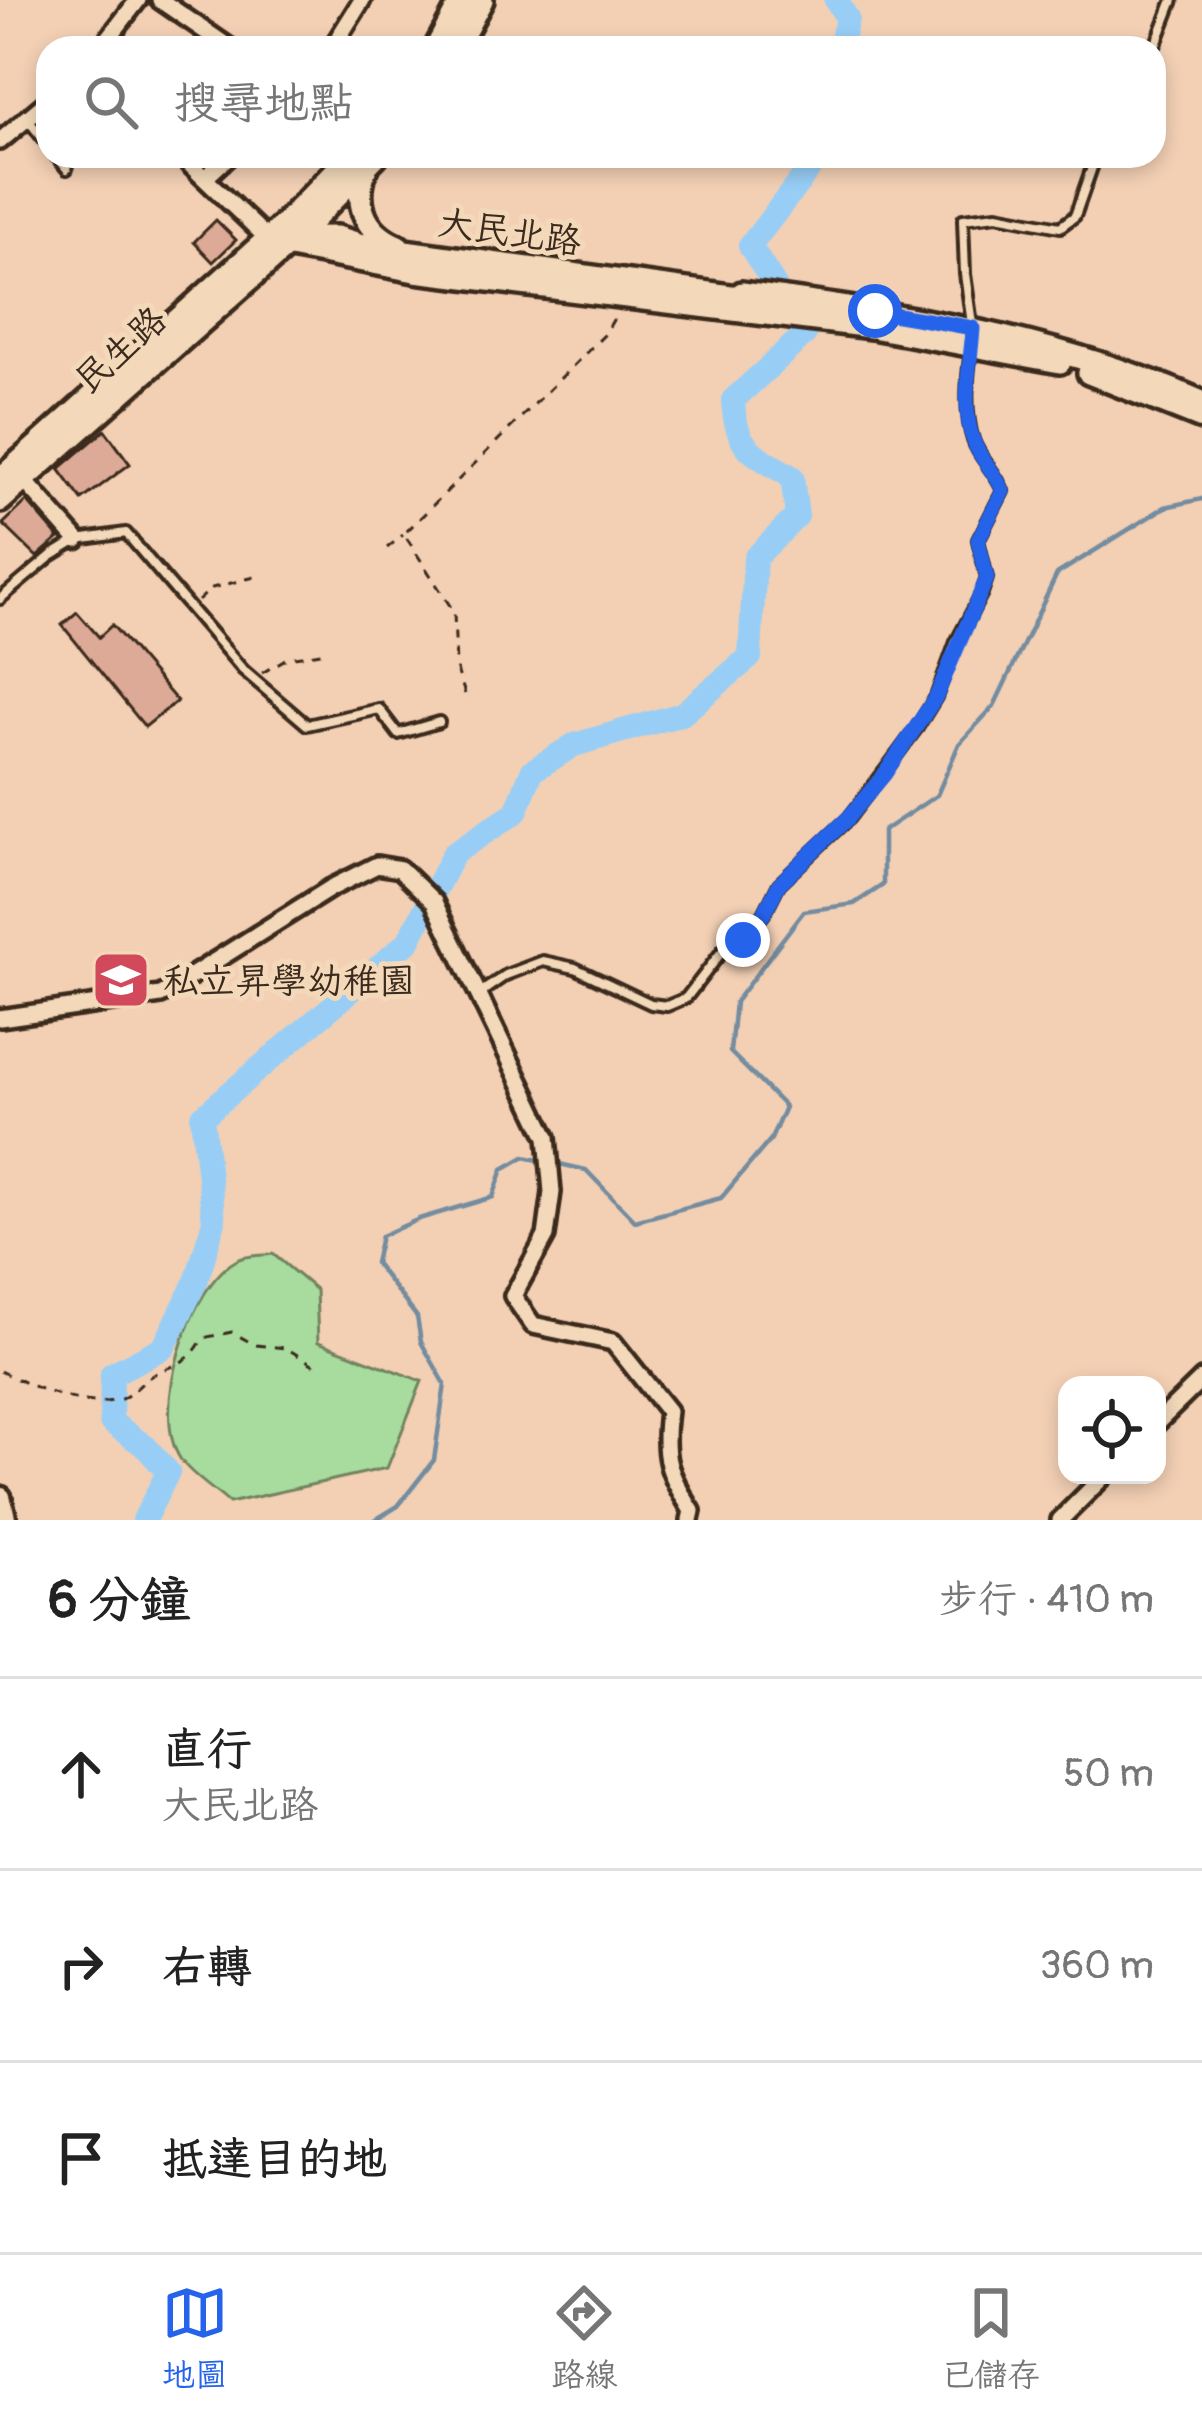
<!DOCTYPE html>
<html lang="zh-TW">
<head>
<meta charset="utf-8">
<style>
  body { margin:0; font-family:Pangolin,"LXGW WenKai TC",sans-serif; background:#f6f6f6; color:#222 }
  .controls { position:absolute; right:36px; bottom:36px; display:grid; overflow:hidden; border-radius:24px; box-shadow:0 6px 18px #0003 }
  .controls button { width:108px; height:108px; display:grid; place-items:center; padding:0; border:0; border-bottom:3px solid #e0e0e0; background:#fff; color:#222; font:60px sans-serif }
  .stop { position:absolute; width:36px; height:36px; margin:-27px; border:9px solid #2563eb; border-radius:50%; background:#fff }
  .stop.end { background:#2563eb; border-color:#fff; box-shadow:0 3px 12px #0008 }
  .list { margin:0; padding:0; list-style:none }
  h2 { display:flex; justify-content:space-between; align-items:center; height:156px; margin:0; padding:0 48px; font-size:51px }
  h2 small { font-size:39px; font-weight:400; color:#767676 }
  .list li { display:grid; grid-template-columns:78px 1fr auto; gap:36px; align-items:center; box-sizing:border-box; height:192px; padding:0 48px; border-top:3px solid #e0e0e0 }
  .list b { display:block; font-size:45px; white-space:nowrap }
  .list p { margin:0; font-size:39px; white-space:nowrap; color:#767676 }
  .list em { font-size:39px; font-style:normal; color:#767676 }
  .icon { flex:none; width:66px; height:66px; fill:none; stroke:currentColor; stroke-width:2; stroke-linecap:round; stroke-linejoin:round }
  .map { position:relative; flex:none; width:1202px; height:1520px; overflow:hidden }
  .search { position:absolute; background:#fff; box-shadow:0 6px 18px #0003; left:36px; right:36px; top:36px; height:132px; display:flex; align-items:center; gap:30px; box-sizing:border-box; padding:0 42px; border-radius:36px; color:#767676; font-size:45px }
  .sheet { height:732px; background:#fff }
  nav { display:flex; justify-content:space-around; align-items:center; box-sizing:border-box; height:168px; border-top:3px solid #e0e0e0; background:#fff; font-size:33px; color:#767676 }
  nav a { display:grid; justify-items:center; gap:6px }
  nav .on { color:#2563eb }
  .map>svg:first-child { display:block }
  .green { fill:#a8dc9f; stroke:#72835e; stroke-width:3 }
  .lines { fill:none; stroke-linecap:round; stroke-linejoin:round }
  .stream { stroke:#738ca0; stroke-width:4.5 }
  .river { stroke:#98cef6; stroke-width:24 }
  .building { fill:#dcaa96; stroke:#3b2a1e; stroke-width:3 }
  .lane-casing { stroke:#3b2a1e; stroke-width:16 }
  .street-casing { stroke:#3b2a1e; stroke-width:24 }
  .secondary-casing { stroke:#3b2a1e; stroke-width:30 }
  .path { stroke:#3b2a1e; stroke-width:3; stroke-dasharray:9 9; stroke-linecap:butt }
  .lane { stroke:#f3d9ba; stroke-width:8 }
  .street { stroke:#f3d9ba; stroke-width:15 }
  .secondary { stroke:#f3d9ba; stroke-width:21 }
  .route { stroke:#2563eb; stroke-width:15 }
  .labels { text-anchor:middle; stroke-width:10; stroke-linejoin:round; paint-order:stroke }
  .street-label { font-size:36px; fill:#3b2a1e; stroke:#f3d9ba }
  .poi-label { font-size:36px; fill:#3b2a1e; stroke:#f3d9ba; text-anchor:start }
</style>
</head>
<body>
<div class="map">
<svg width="1202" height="1520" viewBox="0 0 1202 1520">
  <rect width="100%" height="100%" fill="#f3d0b4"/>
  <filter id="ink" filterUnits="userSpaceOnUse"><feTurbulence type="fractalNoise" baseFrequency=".00833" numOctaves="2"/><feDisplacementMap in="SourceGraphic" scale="24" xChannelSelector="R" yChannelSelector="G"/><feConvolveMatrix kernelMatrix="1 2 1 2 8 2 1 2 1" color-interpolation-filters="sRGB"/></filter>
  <g filter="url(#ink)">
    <!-- green -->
    <path class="green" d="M273,1254L316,1290L318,1342L422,1381L387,1468L229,1503C215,1490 192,1476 181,1460C149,1414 189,1285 237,1260C246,1255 262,1256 273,1254Z"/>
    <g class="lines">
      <!-- stream -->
      <g class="stream">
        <path d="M555,1163L586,1170L635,1221L721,1198L771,1139L785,1107L730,1052L735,1002L804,911L854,904L883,885V831L937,795L959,744L994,706L1057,574L1165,507L1202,499"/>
        <path d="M375,1520L398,1506L434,1460L445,1384L421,1342L417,1317L375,1263L381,1236L419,1219L493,1197L503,1169L524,1157L543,1161"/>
      </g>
      <!-- river -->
      <g class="river">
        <path d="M836,0L847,18L840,48"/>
        <path d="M144,1520L168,1472L146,1447L111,1422L112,1374L164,1347L197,1279L214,1221L202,1117L408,942L454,853L516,812L532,771L574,745L682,714L750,657L755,558L797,516L792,477C753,454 735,448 733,400L805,334L750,246L809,169L813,156"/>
      </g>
    </g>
    <!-- building -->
    <g class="building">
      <path d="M216,220L236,240L213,262L194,242Z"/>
      <path d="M105,430L130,464L82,500L59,469Z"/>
      <path d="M27,501L59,538L37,557L3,524Z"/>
      <path d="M77,612L99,637L112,625L177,701L145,727L62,625Z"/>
    </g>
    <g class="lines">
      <defs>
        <g id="lane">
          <path d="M1154,49L1173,0"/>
          <path d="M29,121L48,145"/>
          <path d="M56,156L67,169"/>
          <path d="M972,324L965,274L963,219L997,215L1060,227L1075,216L1096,156"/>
          <path d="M0,599L51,556L77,540L126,533L243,670L307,725L379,709L398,734L439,722"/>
          <path d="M480,993L506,975L543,961L575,968L651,1004L667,1006L686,998L723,950L743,940L764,914L779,884L849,818L917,728L936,697L956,642L982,593L987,578L978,540L1003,491C996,472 979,458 973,440C965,414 967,378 971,351"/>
        </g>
        <g id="street">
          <path d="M160,0L230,48"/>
          <path d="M101,48L138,0"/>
          <path d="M332,48L362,0"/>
          <path d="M0,141L48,101"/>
          <path d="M181,156L267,238"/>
          <path d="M205,178L229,156"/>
          <path d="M24,480L77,540"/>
          <path d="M0,1018L161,995L331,888L377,865L400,869L434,902L547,1137L552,1192L546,1236L513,1296L533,1325L613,1342L668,1411C662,1459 668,1472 692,1511L690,1520"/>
          <path d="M1157,1423L1202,1379"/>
          <path d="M1060,1520L1105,1475"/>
        </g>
        <g id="secondary">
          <path d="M436,48L462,0"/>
          <path d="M456,48L482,0"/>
          <path d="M367,165C353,200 362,231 398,246"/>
          <path d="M267,238L337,237L362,245L738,297L742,293C903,315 1051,336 1202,402"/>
          <path d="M285,246L415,271L872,327L1060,362"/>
          <path d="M1089,373L1202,418"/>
          <path d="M0,479L282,226L350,156"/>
          <path d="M0,501L286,247L376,156"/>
          <path d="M0,1498L5,1520"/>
        </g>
      </defs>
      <!-- lane casing -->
      <use href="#lane" class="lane-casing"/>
      <!-- street casing -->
      <use href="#street" class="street-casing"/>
      <!-- secondary casing -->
      <use href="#secondary" class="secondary-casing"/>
      <!-- path -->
      <g class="path">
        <path d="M387,548L403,535"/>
        <path d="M198,601L212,588L262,575"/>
        <path d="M262,673L287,658L321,653"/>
        <path d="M465,694L456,667L454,612L404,534L605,334L617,313"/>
        <path d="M0,1371C30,1386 87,1411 121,1399C134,1394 145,1377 160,1371C181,1363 192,1359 203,1338L232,1332L255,1345L286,1348L314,1365"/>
      </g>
      <!-- lane -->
      <use href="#lane" class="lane"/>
      <!-- street -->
      <use href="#street" class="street"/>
      <!-- secondary -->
      <use href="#secondary" class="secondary"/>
    </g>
  </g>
  <g class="lines" filter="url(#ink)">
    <!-- route -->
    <path class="route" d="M743,940L764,914L779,884L848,818L884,775L936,697L987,578L978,540L1003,491C996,472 980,460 974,442C960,408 971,363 973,328L875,311"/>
  </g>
  <!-- icons -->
  <defs>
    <symbol id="school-square" viewBox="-11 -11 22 22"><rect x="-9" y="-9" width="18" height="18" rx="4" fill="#d1495b" stroke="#f3d9ba"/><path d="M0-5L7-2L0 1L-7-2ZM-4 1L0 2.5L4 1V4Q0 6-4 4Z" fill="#fff"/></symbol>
  </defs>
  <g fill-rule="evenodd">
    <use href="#school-square" x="88" y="947" width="66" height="66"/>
  </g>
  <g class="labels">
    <!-- street labels -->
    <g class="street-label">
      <text transform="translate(510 231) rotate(8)" y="13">大民北路</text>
      <text transform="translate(120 349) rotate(-42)" y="13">民生路</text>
    </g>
    <!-- poi labels -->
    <g class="poi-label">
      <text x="163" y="993">私立昇學幼稚園</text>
    </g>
  </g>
</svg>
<div class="controls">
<button><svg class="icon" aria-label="locate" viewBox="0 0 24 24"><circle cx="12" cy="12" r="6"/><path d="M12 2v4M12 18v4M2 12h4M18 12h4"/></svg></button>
</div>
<div class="stop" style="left:875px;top:311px"></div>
<div class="stop end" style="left:743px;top:940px"></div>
<div class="search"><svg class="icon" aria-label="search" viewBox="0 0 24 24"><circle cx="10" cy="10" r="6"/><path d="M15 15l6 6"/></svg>搜尋地點</div>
</div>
<section class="sheet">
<h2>6 分鐘<small>步行 · 410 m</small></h2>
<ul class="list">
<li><svg class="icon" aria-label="ahead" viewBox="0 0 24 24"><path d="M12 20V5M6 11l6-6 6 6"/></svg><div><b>直行</b><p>大民北路</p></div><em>50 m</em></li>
<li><svg class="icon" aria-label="right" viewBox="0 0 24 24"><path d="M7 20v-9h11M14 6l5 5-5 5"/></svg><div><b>右轉</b></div><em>360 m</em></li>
<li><svg class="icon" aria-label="arrive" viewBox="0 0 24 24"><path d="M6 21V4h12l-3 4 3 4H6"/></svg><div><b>抵達目的地</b></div></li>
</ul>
</section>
<nav>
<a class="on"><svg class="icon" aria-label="map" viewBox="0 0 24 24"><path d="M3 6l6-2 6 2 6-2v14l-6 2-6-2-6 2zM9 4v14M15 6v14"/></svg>地圖</a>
<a><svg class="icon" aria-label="directions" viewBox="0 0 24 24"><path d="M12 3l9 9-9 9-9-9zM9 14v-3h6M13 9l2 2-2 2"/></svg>路線</a>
<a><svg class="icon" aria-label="saved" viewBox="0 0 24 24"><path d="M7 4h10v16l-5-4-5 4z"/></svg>已儲存</a>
</nav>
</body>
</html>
